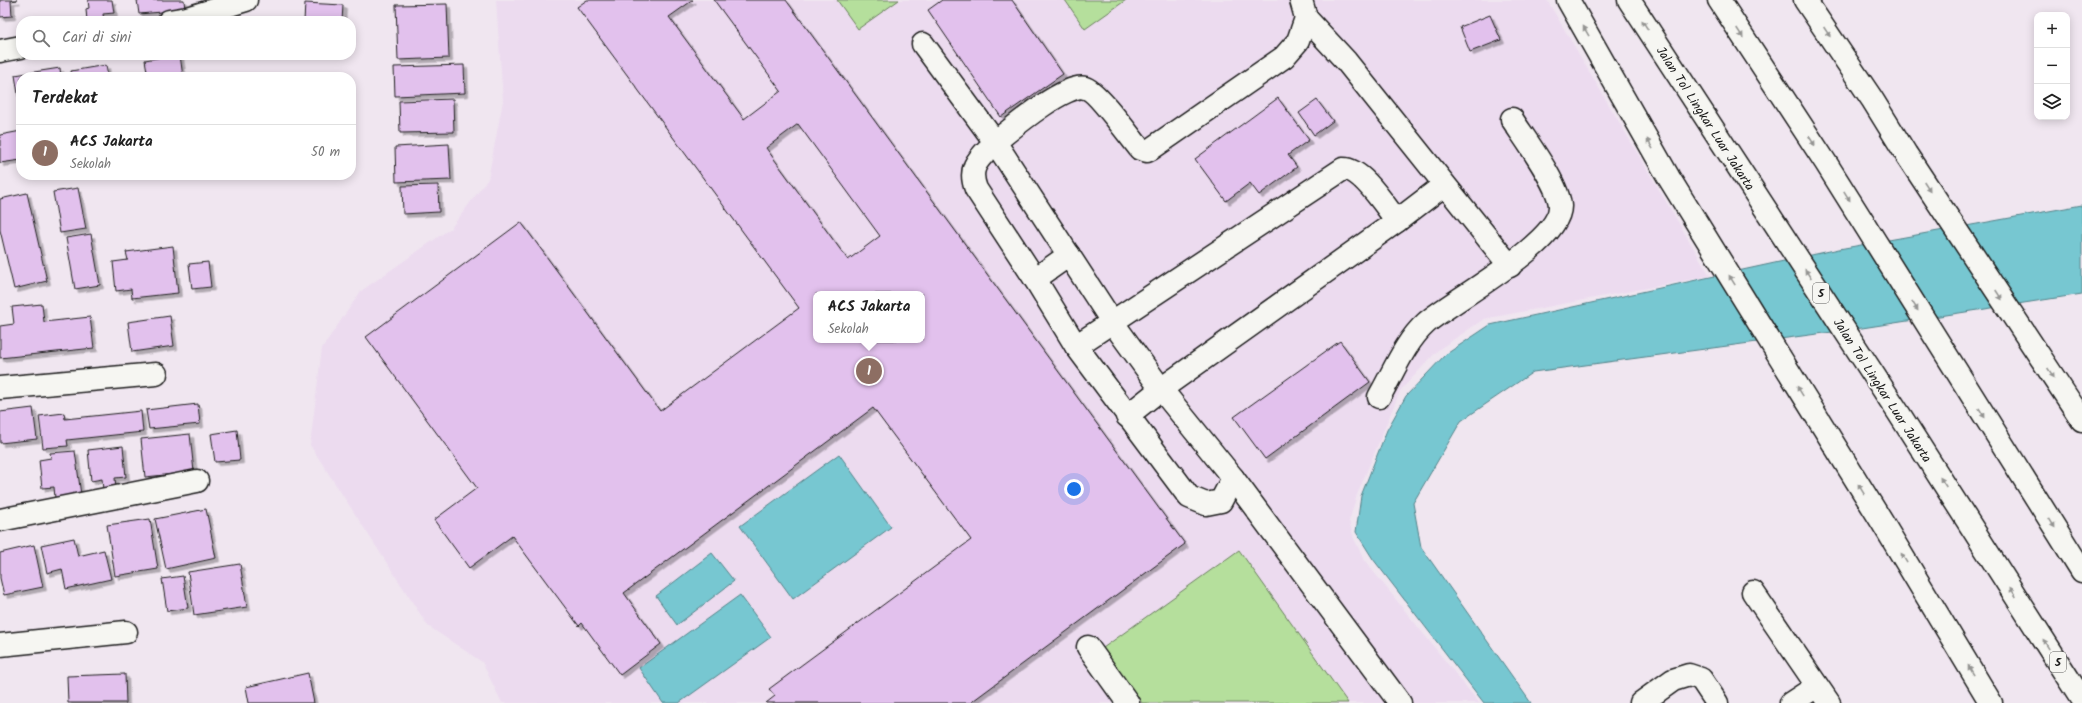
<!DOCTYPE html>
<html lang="id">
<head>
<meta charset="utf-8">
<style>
  body { margin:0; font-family:Kalam,sans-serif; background:#f6f6f6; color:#222 }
  .controls { position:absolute; right:12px; top:12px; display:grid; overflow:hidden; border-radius:8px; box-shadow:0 2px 10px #0003 }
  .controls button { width:36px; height:36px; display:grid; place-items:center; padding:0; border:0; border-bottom:1px solid #e0e0e0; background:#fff; color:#222; font:20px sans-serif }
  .you { position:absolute; left:1074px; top:489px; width:14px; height:14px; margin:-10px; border:3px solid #fff; border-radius:50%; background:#1a73e8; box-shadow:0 0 0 6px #1a73e833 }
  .badge { display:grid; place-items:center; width:26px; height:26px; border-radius:50%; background:#111827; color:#fff; font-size:13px; font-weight:700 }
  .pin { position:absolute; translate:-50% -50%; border:2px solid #fff; box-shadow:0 1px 4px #0006 }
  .popup { position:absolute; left:813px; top:291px; width:112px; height:52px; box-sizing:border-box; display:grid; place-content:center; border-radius:8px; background:#fff; filter:drop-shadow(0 1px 3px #0005); font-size:13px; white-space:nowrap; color:#767676 }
  .popup b { font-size:15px; color:#222 }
  .popup::after { content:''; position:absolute; left:50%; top:100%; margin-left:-8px; border:8px solid transparent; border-top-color:#fff }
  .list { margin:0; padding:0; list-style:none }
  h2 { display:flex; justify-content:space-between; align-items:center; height:52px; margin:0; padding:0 16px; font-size:17px }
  h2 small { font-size:13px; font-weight:400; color:#767676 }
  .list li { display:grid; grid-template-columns:26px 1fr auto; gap:12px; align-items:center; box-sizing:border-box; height:56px; padding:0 16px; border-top:1px solid #e0e0e0 }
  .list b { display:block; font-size:15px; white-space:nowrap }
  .list p { margin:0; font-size:13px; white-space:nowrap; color:#767676 }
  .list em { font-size:13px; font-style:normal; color:#767676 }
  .icon { flex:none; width:22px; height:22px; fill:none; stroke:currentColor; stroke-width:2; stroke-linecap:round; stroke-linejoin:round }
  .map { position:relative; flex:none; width:2082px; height:703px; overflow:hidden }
  .search { position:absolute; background:#fff; box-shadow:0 2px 10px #0003; left:16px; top:16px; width:340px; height:44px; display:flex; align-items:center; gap:10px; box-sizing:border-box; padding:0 14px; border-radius:16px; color:#767676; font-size:15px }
  .panel { position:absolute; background:#fff; box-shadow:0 2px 10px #0003; left:16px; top:72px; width:340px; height:108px; border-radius:16px }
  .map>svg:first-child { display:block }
  .built { fill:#ecdbef; fill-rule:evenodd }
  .pitch { fill:#b5df9c; stroke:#687e5c }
  .water { fill:#77c7d1; stroke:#538389 }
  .building { fill:#e2c1ed; stroke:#1c1c1c; fill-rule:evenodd; filter:url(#shadow) }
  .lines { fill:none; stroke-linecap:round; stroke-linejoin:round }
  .minor-casing { stroke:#1c1c1c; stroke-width:25 }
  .highway-casing { stroke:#1c1c1c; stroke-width:25 }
  .minor { stroke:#f6f6f2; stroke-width:22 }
  .highway { stroke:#f6f6f2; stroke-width:22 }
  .oneway { fill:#949492 }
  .labels { text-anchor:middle; stroke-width:4; stroke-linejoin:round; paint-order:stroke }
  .shield { fill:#f6f6f2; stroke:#5d5d5c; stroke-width:1 }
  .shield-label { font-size:12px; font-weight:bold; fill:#1c1c1c }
  .street-label { font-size:13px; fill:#1c1c1c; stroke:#f6f6f2 }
</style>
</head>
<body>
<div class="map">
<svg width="2082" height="703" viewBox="0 0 2082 703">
  <defs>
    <filter id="shadow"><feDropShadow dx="3.5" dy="3.5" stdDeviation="0" flood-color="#0004"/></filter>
  </defs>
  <rect width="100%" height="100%" fill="#f0e6f0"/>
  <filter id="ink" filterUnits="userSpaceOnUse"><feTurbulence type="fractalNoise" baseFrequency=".025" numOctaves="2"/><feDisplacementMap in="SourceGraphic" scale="8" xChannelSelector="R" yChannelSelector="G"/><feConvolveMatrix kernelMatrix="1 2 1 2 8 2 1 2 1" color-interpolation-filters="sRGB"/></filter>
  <g filter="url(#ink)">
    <!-- built -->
    <path class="built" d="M496,0H1547L1710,276L1484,319L1438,350L1400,391L1357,495L1349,521L1354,539L1365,561L1479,703H502L482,662L428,626L310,445L322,348L361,291L451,228L488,179L503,101ZM816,294H922V340H816Z"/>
    <!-- pitch -->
    <g class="pitch">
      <path d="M837,0H899L858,29Z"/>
      <path d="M1065,0H1126L1085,29Z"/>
      <path d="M1239,550L1348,703H1142L1103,648Z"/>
    </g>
    <!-- water -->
    <g class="water">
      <path d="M2082,205V294L1862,328L1533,372L1461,421L1413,503L1421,547L1531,703H1484L1373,559L1356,532L1361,496L1387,430L1406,396L1445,355L1490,325L1839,249Z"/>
      <path d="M839,454L891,527L793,599L740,526Z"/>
      <path d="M712,553L734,581L677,625L656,596Z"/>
      <path d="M740,595L771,637L679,703H663L639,668Z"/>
    </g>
    <!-- building -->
    <g class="building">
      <path d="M0,0H17L11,1L12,16L0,17Z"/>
      <path d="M88,0H112L114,13L103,14L104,21H87L86,9L89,8Z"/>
      <path d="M137,0H184L185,10L139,14Z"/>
      <path d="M587,0H693L669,17L744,119L781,91L714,0H786L1185,544L970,703H766L775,696L769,689L971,540L873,408L624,593L661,644L620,675L582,623L579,626L512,536L469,568L434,520L477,488L366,337L521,222L660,411L799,308L577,7ZM798,124L880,236L848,260L766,148ZM816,294H922V340H816Z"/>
      <path d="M942,0H1012L1063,74L1001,117L928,10Z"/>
      <path d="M305,3L343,5L342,21H304Z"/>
      <path d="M447,4L449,58L398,60L396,5Z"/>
      <path d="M1490,15L1501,40L1470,52L1460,27Z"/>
      <path d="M174,55H180L183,77H148L145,60Z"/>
      <path d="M106,65L108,77H72L71,71Z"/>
      <path d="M464,65L465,93L395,96L394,67Z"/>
      <path d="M60,68L61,77H21V113L15,75Z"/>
      <path d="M1278,98L1309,140L1288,155L1297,167L1259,195L1250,183L1226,201L1195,159Z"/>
      <path d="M453,99L454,132L400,133L399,101Z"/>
      <path d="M1317,100L1333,121L1314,135L1299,113Z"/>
      <path d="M21,131V160L0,163V135Z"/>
      <path d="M449,144L451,180L396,182L395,147Z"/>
      <path d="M438,185L439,212L403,214L402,186Z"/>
      <path d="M78,188L86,229L60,233L53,192Z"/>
      <path d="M27,193L47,281L14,289L0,230V199Z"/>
      <path d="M91,234L100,285L75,289L66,238Z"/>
      <path d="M173,246L178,293L132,298L131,289L116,291L113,262L128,260L126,252Z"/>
      <path d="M208,262L211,287L192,289L189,264Z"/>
      <path d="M42,304L44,322L90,317L94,348L0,358V326L14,324L12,307Z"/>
      <path d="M170,316L174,346L132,352L128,322Z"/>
      <path d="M1340,341L1370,382L1265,459L1234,417Z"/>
      <path d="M198,404L200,424L149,429L146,410Z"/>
      <path d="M33,408L37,439L0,443V412Z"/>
      <path d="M141,411L143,432L67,440L68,446L43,448L39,416L64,413L65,419Z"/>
      <path d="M237,430L240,460L215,462L211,434Z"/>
      <path d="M190,434L194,472L145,477L141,439Z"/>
      <path d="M123,446L126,477L115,478L116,488L103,490L102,479L91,481L88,450Z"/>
      <path d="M75,451L81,495L55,498L54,487L42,488L39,460L51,458L50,453Z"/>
      <path d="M206,509L216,558L166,569L155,519Z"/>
      <path d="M150,519L158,569L115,576L107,525Z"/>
      <path d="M74,538L78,556L104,550L111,579L66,589L62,569L47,573L41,545Z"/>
      <path d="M34,545L43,587L4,595L0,578V553Z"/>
      <path d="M240,564L247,607L194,615L188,572Z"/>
      <path d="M183,576L188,608L167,611L162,579Z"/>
      <path d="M308,673L314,703H249L246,687Z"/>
      <path d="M125,674L126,703H68L67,676Z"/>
    </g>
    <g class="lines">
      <defs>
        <g id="minor">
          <path d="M1301,0L1306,18L1298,41L1284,57L1151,149L1147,151L1140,149C1131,138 1096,90 1085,88C1067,82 1011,129 995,142L1113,323L1161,389L1233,478L1400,703"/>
          <path d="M1306,18L1346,61L1510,266"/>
          <path d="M169,21L187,18L246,0"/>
          <path d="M923,44L995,142C980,158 967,166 976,189L1035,279L1076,346L1189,497L1206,504L1221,501L1233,478"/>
          <path d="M0,51L21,47"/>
          <path d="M1035,279L1069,255"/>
          <path d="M1076,346L1343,169C1362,168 1385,206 1397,221L1444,185"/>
          <path d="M0,388L156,374"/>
          <path d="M1379,397C1393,373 1405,342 1426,323C1452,300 1561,243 1560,206C1559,184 1524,138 1512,119"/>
          <path d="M1127,416L1161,389L1397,221"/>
          <path d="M0,520L197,481"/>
          <path d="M1753,592L1829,703"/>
          <path d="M0,645L126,632"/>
          <path d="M1088,647L1128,703"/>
          <path d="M1641,703L1673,680L1689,675L1701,679L1717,703"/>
          <path d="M1791,703L1817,686"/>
        </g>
        <g id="highway">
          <path d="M1568,0L1669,178L1882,522L1991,703"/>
          <path d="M1629,0L1898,412L2082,700"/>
          <path d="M1719,0L1826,163L2082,571"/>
          <path d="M1805,0L1872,99L1906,154L2082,420"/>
        </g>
      </defs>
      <!-- minor casing -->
      <use href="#minor" class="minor-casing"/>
      <!-- highway casing -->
      <use href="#highway" class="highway-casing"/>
      <!-- minor -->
      <use href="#minor" class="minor"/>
      <!-- highway -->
      <use href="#highway" class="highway"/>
    </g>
    <!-- one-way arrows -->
    <defs><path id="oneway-solid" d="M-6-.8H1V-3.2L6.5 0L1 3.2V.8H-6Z"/></defs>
    <g class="oneway">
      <use href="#oneway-solid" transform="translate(1645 25) rotate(-123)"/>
      <use href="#oneway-solid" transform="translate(1586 31) rotate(-120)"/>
      <use href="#oneway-solid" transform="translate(1827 32) rotate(56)"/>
      <use href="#oneway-solid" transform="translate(1740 33) rotate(57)"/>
      <use href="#oneway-solid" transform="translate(1812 141) rotate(57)"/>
      <use href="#oneway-solid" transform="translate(1650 144) rotate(-120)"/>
      <use href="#oneway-solid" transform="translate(1927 186) rotate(57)"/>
      <use href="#oneway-solid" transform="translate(1847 196) rotate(58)"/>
      <use href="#oneway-solid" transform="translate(1808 274) rotate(-123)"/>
      <use href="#oneway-solid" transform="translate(1732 280) rotate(-122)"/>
      <use href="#oneway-solid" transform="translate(1999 295) rotate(57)"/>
      <use href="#oneway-solid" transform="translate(1915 306) rotate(58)"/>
      <use href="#oneway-solid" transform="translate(2051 373) rotate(56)"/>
      <use href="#oneway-solid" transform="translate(1800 391) rotate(-122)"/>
      <use href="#oneway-solid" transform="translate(1982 413) rotate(58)"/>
      <use href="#oneway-solid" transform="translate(1943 482) rotate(-123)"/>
      <use href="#oneway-solid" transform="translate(1861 489) rotate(-122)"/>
      <use href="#oneway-solid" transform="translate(2052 523) rotate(58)"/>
      <use href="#oneway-solid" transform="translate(1904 558) rotate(-121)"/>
      <use href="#oneway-solid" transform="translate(2013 592) rotate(-123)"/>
      <use href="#oneway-solid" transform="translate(2046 644) rotate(-122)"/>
      <use href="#oneway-solid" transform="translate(1971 670) rotate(-121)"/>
    </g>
  </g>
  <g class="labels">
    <!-- shield labels -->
    <g class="shield">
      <rect x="1813" y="283" width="16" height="20" rx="3"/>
      <rect x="2050" y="652" width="16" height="20" rx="3"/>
    </g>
    <g class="shield-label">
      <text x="1821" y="297">5</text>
      <text x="2058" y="666">5</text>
    </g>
    <!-- street labels -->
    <g class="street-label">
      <text transform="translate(1706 118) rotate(57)" y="5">Jalan Tol Lingkar Luar Jakarta</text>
      <text transform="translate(1883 390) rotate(57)" y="5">Jalan Tol Lingkar Luar Jakarta</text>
    </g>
  </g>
</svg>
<div class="controls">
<button>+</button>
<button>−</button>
<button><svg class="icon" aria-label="layers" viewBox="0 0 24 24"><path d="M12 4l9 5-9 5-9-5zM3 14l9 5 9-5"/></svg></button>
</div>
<div class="you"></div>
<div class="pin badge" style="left:869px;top:371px;background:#8d6e63">1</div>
<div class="popup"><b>ACS Jakarta</b>Sekolah</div>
<div class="search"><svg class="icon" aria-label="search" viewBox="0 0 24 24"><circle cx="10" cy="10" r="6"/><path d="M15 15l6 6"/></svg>Cari di sini</div>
<section class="panel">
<h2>Terdekat<small></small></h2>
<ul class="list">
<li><span class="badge" style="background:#8d6e63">1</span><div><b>ACS Jakarta</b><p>Sekolah</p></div><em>50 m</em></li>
</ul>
</section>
</div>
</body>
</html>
